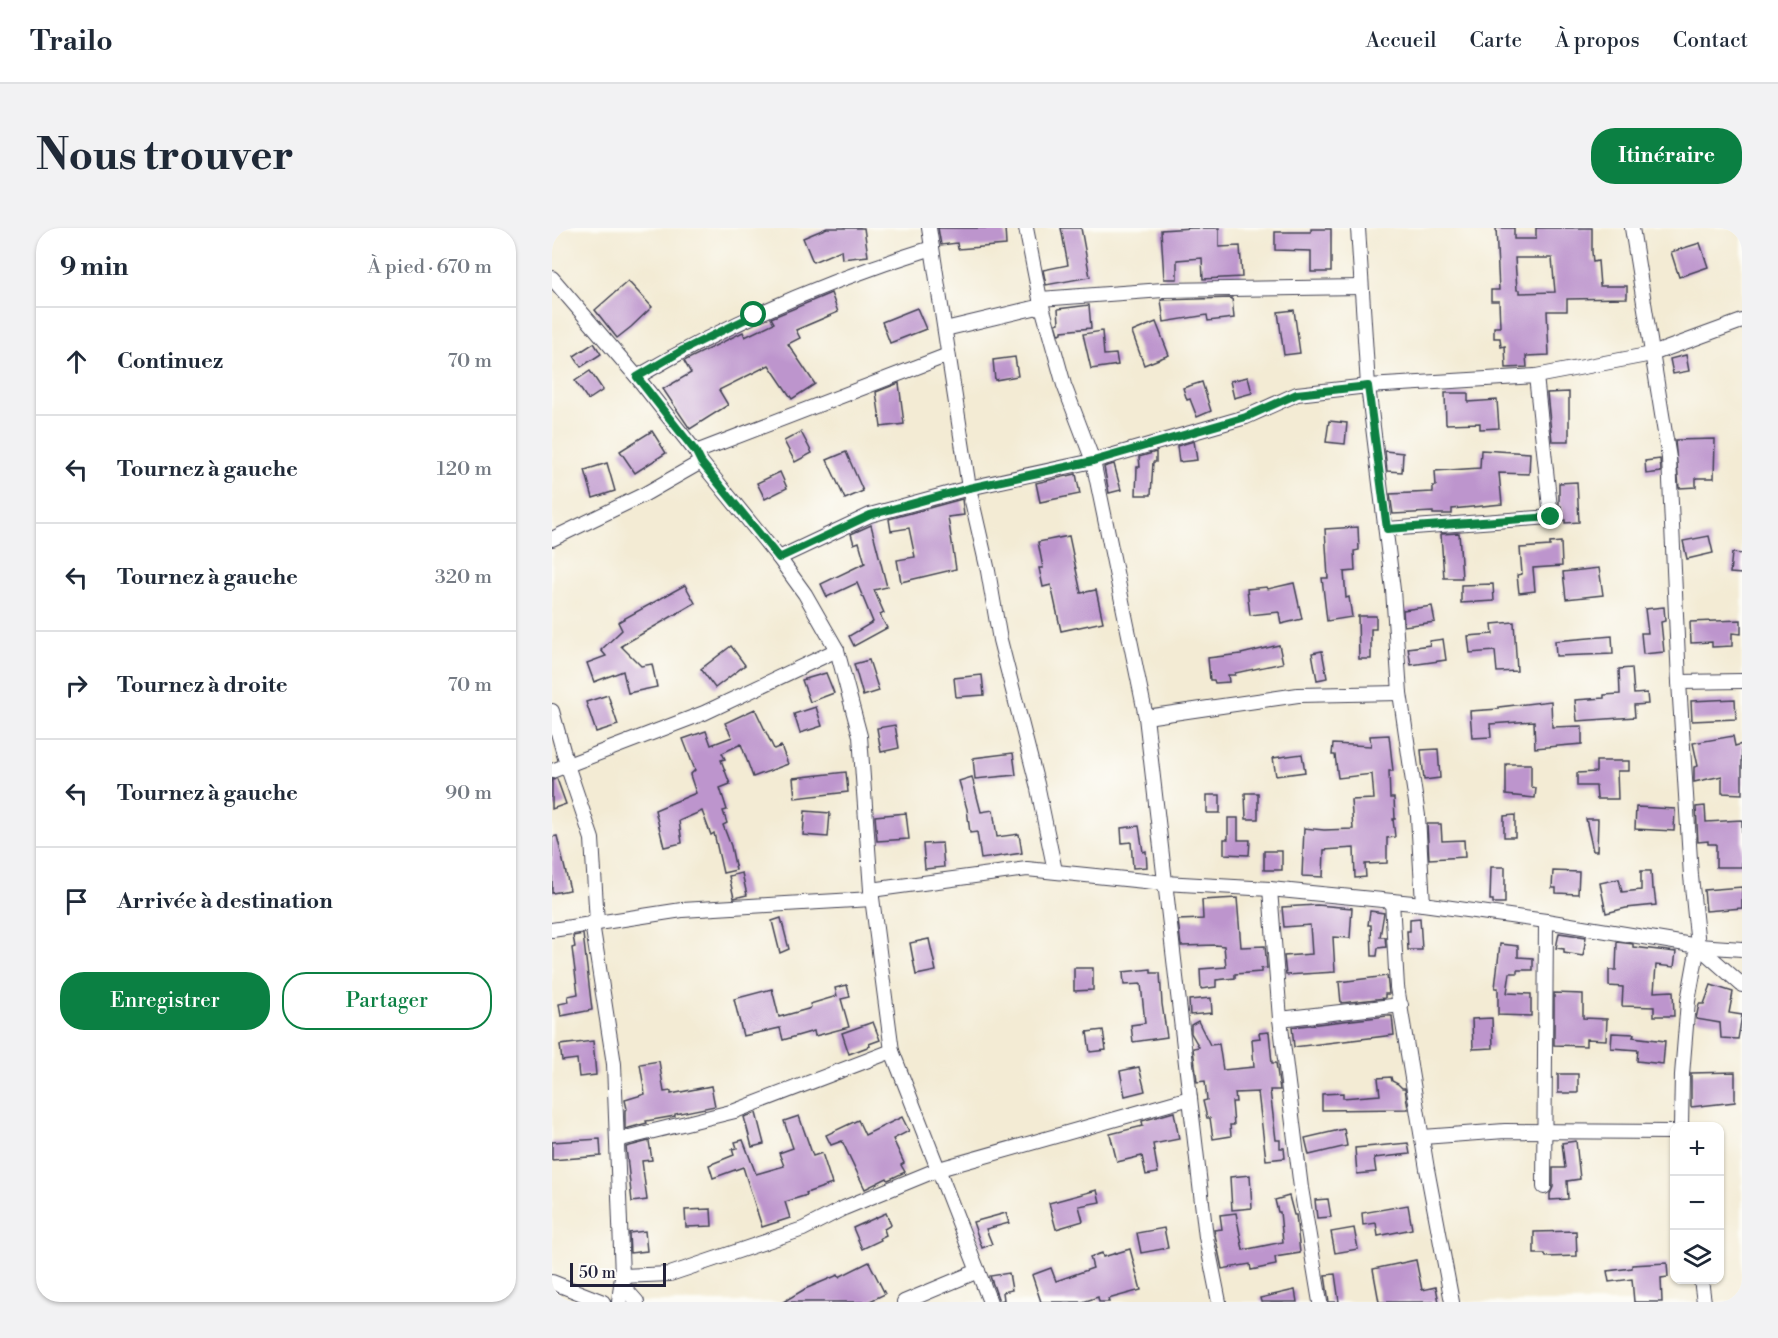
<!DOCTYPE html>
<html lang="fr">
<head>
<meta charset="utf-8">
<style>
  body { margin:0; font-family:"Libre Bodoni",serif; background:#f2f2f3; color:#1f2937 }
  .controls { position:absolute; right:18px; bottom:18px; display:grid; overflow:hidden; border-radius:12px; box-shadow:0 2px 4px #0004 }
  .controls button { width:54px; height:54px; display:grid; place-items:center; padding:0; border:0; border-bottom:2px solid #e0e1e3; background:#fff; color:#1f2937; font:30px sans-serif }
  .scale { position:absolute; left:18px; bottom:15px; width:96px; box-sizing:border-box; padding-left:6px; border:3px solid #22223b; border-top:0; font-size:16px; line-height:21px; white-space:nowrap; color:#22223b; -webkit-text-stroke:4px #fdfcf7; paint-order:stroke }
  .stop { position:absolute; width:18px; height:18px; margin:-14px; border:4px solid #0b8043; border-radius:50%; background:#fff }
  .stop.end { background:#0b8043; border-color:#fff; box-shadow:0 2px 6px #0008 }
  .list { margin:0; padding:0; list-style:none }
  h2 { display:flex; justify-content:space-between; align-items:center; height:78px; margin:0; padding:0 24px; font-size:26px }
  h2 small { font-size:20px; font-weight:400; color:#747a83 }
  .list li { display:grid; grid-template-columns:39px 1fr auto; gap:18px; align-items:center; box-sizing:border-box; height:108px; padding:0 24px; border-top:2px solid #e0e1e3 }
  .list b { display:block; font-size:22px; white-space:nowrap }
  .list em { font-size:20px; font-style:normal; color:#747a83 }
  .actions { display:flex; gap:12px; padding:18px 24px }
  .actions a { flex:1; padding:14px 0; border:2px solid #0b8043; border-radius:24px; text-align:center; font-size:21px; color:#0b8043 }
  .actions .main { background:#0b8043; color:#fff }
  .icon { flex:none; width:33px; height:33px; fill:none; stroke:currentColor; stroke-width:2; stroke-linecap:round; stroke-linejoin:round }
  .map { position:relative; flex:none; width:1190px; height:1074px; overflow:hidden; border-radius:24px }
  header { display:flex; align-items:center; gap:36px; box-sizing:border-box; height:84px; padding:0 30px; background:#fff; border-bottom:2px solid #e0e1e3 }
  header strong { font-size:28px }
  nav { display:flex; gap:33px; margin-inline-start:auto; font-size:21px }
  .intro { display:flex; align-items:center; justify-content:space-between; box-sizing:border-box; height:144px; padding:0 36px }
  h1 { margin:0; font-size:42px }
  .button { padding:15px 27px; border-radius:24px; background:#0b8043; color:#fff; font-size:21px; font-weight:700 }
  main { display:flex; gap:36px; padding:0 36px }
  aside { flex:1; background:#fff; border-radius:24px; box-shadow:0 2px 4px #0004 }
  .map>svg:first-child { display:block }
  .building { fill:#bd95cd; fill-rule:evenodd }
  .lines { fill:none; stroke-linecap:round; stroke-linejoin:round }
  .minor-casing { stroke:#414052; stroke-width:16 }
  .minor { stroke:#fff; stroke-width:14 }
  .route { stroke:#0b8043; stroke-width:8 }
</style>
</head>
<body>
<header>
<strong>Trailo</strong>
<nav><a>Accueil</a><a>Carte</a><a>À propos</a><a>Contact</a></nav>
</header>
<div class="intro"><h1>Nous trouver</h1><a class="button">Itinéraire</a></div>
<main>
<aside>
<h2>9 min<small>À pied · 670 m</small></h2>
<ul class="list">
<li><svg class="icon" aria-label="ahead" viewBox="0 0 24 24"><path d="M12 20V5M6 11l6-6 6 6"/></svg><div><b>Continuez</b></div><em>70 m</em></li>
<li><svg class="icon" aria-label="left" viewBox="0 0 24 24"><path d="M17 20v-9H6M10 6l-5 5 5 5"/></svg><div><b>Tournez à gauche</b></div><em>120 m</em></li>
<li><svg class="icon" aria-label="left" viewBox="0 0 24 24"><path d="M17 20v-9H6M10 6l-5 5 5 5"/></svg><div><b>Tournez à gauche</b></div><em>320 m</em></li>
<li><svg class="icon" aria-label="right" viewBox="0 0 24 24"><path d="M7 20v-9h11M14 6l5 5-5 5"/></svg><div><b>Tournez à droite</b></div><em>70 m</em></li>
<li><svg class="icon" aria-label="left" viewBox="0 0 24 24"><path d="M17 20v-9H6M10 6l-5 5 5 5"/></svg><div><b>Tournez à gauche</b></div><em>90 m</em></li>
<li><svg class="icon" aria-label="arrive" viewBox="0 0 24 24"><path d="M6 21V4h12l-3 4 3 4H6"/></svg><div><b>Arrivée à destination</b></div></li>
</ul>
<div class="actions"><a class="main">Enregistrer</a><a>Partager</a></div>
</aside>
<div class="map">
<svg width="1190" height="1074" viewBox="0 0 1190 1074">
  <rect width="100%" height="100%" fill="#fdfcf7"/>
  <filter id="ink" filterUnits="userSpaceOnUse"><feTurbulence type="fractalNoise" baseFrequency=".0167" numOctaves="2"/><feDisplacementMap in="SourceGraphic" scale="12" xChannelSelector="R" yChannelSelector="G"/><feConvolveMatrix kernelMatrix="1 2 1 2 8 2 1 2 1" color-interpolation-filters="sRGB"/></filter>
  <filter id="wash" filterUnits="userSpaceOnUse"><feTurbulence type="fractalNoise" baseFrequency=".008" numOctaves="4" result="noise"/><feDisplacementMap in="SourceGraphic" scale="24" xChannelSelector="R" yChannelSelector="G"/><feGaussianBlur stdDeviation="1.35" result="paint"/><feColorMatrix in="noise" values="0 0 0 0 0 0 0 0 0 0 0 0 0 0 0 0 0 1.4 0 .05"/><feComposite in="paint" operator="in"/></filter>
  <g filter="url(#wash)">
    <rect width="100%" height="100%" fill="#f3ebd4"/>
    <g id="blocks">
      <!-- building -->
      <g class="building">
        <path d="M275,0H312L316,28L290,31L289,22L261,34L251,10Z"/>
        <path d="M386,0H453L454,17L406,21L405,15L389,17Z"/>
        <path d="M509,0H529L538,49L494,57L491,42L516,37Z"/>
        <path d="M640,0H667V19L688,18L690,49L651,51L650,30L625,32V51H612L609,2Z"/>
        <path d="M944,0H962V11H984V0H1040V24L1041,34L1046,33L1048,58H1075V70L1015,71V83H995L997,127L974,128L975,139L954,140L953,118L949,119L948,110H942V99H948L947,73H939V62H947ZM963,30H1000L1003,64L968,65V62H965Z"/>
        <path d="M759,1H779V44H759V23L723,22V4H759Z"/>
        <path d="M1148,15L1156,39L1127,49L1119,24Z"/>
        <path d="M76,53L100,79L79,99L65,110L43,82Z"/>
        <path d="M279,65L286,84L244,102L248,110L236,116L263,156L240,171L217,137L167,162L176,177L138,201L111,161L139,145L132,133L191,104L193,109L222,95L219,90Z"/>
        <path d="M680,70L682,90L656,93L655,87L612,94L609,72Z"/>
        <path d="M537,77L539,100L510,103V105L507,106L504,96L507,95L506,81Z"/>
        <path d="M365,80L374,101L338,115L330,94Z"/>
        <path d="M742,82L748,125L732,127L726,84Z"/>
        <path d="M604,94L617,127L592,137L580,104Z"/>
        <path d="M550,103L552,127L564,126L566,137L539,141L531,106Z"/>
        <path d="M42,115L49,126L29,139L22,128Z"/>
        <path d="M1134,127L1137,143L1121,146L1118,131Z"/>
        <path d="M463,129L466,148L443,152L441,132Z"/>
        <path d="M38,143L51,162L36,172L23,153Z"/>
        <path d="M696,149L700,165L682,170L678,153Z"/>
        <path d="M650,154L659,183L645,189L638,171L635,172L631,160Z"/>
        <path d="M347,155L352,196L329,199L324,164Z"/>
        <path d="M1017,164V213H1000L995,165Z"/>
        <path d="M893,165H916V174L945,172L947,200L928,201V195L894,196Z"/>
        <path d="M777,193L795,195L793,216L774,214Z"/>
        <path d="M100,203L114,225L83,245L68,223Z"/>
        <path d="M249,204L260,225L243,234L232,213Z"/>
        <path d="M1163,211L1162,250H1144V259L1127,260L1123,212Z"/>
        <path d="M642,213L645,232L627,234L625,218Z"/>
        <path d="M929,222L978,225L977,246L947,245L950,276L900,281V286H881V284L841,286L838,266L881,264V258H884L883,243L928,240Z"/>
        <path d="M833,223L851,225L850,244L835,243Z"/>
        <path d="M294,224L311,263L293,271L275,232Z"/>
        <path d="M604,224V234H601L599,267H584L585,239H588L587,229Z"/>
        <path d="M1108,231L1109,244L1094,246L1093,233Z"/>
        <path d="M55,235L63,263L41,270L33,242Z"/>
        <path d="M562,236L569,262L557,265L552,239Z"/>
        <path d="M228,244L235,260L213,271L205,255Z"/>
        <path d="M524,246L528,266L488,274L484,255Z"/>
        <path d="M1025,254L1027,294L1013,295V292H1010L1009,278H1007V255Z"/>
        <path d="M410,271L412,287L396,289L404,341L349,354L345,332L363,329L357,300L339,303L337,291Z"/>
        <path d="M319,297L335,359L322,362L332,385L328,387L335,400L302,418L297,408L321,394L305,355L275,369L269,356L313,335L307,314L302,316L299,306Z"/>
        <path d="M806,299L807,322L802,323L803,343L792,344L794,370L797,369L800,389L775,393L770,350H776L773,301Z"/>
        <path d="M907,305L910,350H892L889,306Z"/>
        <path d="M517,308L529,365L544,362L551,394L509,403L499,357L491,359L487,340H491L486,314Z"/>
        <path d="M1157,308L1161,325L1135,331L1131,313Z"/>
        <path d="M1009,314L1010,338L981,340L983,363L967,365L965,347L970,346L968,320L998,318V315Z"/>
        <path d="M1180,325L1190,326V346L1178,345Z"/>
        <path d="M1047,340L1051,367L1014,371L1011,344Z"/>
        <path d="M742,355L750,391L729,396L727,384L698,387L695,361L715,359L716,361Z"/>
        <path d="M941,356L942,373L909,375V357Z"/>
        <path d="M133,357L143,375L69,418L89,438L100,436L105,459L76,465L71,443L42,454L35,435L54,428L49,422L70,402L66,394Z"/>
        <path d="M880,378L883,394L852,398L851,382Z"/>
        <path d="M1112,379L1113,393L1109,394L1112,424L1091,426L1089,405H1096L1093,381Z"/>
        <path d="M806,388H824V401H819V431H807Z"/>
        <path d="M1189,392V406L1180,405V418L1160,419V414L1139,415L1138,394Z"/>
        <path d="M962,394L965,443L945,444L943,423L918,425L916,408L941,406L940,396Z"/>
        <path d="M1060,408L1061,426L1004,428L1003,413Z"/>
        <path d="M891,411L894,432L859,437L856,420L878,417L877,413Z"/>
        <path d="M727,417L731,435L683,445V447H676L677,454L663,455L662,452H658L656,430L689,426Z"/>
        <path d="M179,418L193,437L163,460L149,441Z"/>
        <path d="M770,423L775,450L765,452L760,425Z"/>
        <path d="M317,432L327,463L311,468L302,436Z"/>
        <path d="M1080,440L1082,466L1095,465L1096,476L1082,477L1083,489L1025,493L1023,472L1052,470V467L1068,466L1067,441Z"/>
        <path d="M274,445L282,465L258,474L250,452Z"/>
        <path d="M430,447L432,467L404,469L402,450Z"/>
        <path d="M56,467L66,497L44,504L34,474Z"/>
        <path d="M1183,471L1184,491L1140,493L1139,473Z"/>
        <path d="M999,473L1000,499L1030,498V516L983,520L982,493L938,496L939,509L920,510L918,483L947,481V479Z"/>
        <path d="M264,479L270,498L248,505L242,486Z"/>
        <path d="M203,481L222,521L229,518L236,536L201,549L189,516L170,525L173,531L169,532L178,556L168,560L175,582L171,583L175,595L171,597L179,618L184,642L171,645L162,605L159,607L150,583L127,593L130,615L112,619L103,582L144,565L138,547L143,542L131,511L154,503L159,517L180,509L173,495Z"/>
        <path d="M343,497L347,520L329,524L325,500Z"/>
        <path d="M837,507L841,543H837L838,570H842L843,591H841L843,609L835,610V635L813,636L814,649L803,650L802,620L772,622L771,649L750,648L752,600L772,602L801,601L799,572L822,571L820,546L786,550L783,527H780L781,516L819,518L818,508Z"/>
        <path d="M1181,508L1183,518L1190,516V566L1170,565V548L1142,554V539L1146,538L1141,515Z"/>
        <path d="M886,521L888,550L872,552L869,522Z"/>
        <path d="M461,525L464,547L423,551L421,530Z"/>
        <path d="M750,526L753,544L724,548L721,530Z"/>
        <path d="M1044,533H1077V543H1065L1066,571H1045L1044,558H1025V545L1044,544Z"/>
        <path d="M954,536H979V559L984,560L983,570L954,567Z"/>
        <path d="M294,544L296,564L243,570L241,550Z"/>
        <path d="M420,549L429,584L441,582L445,609L467,606L470,625L429,631L425,604L418,605L415,581L407,553Z"/>
        <path d="M5,551L14,576L0,581V552Z"/>
        <path d="M693,565H706V591H694Z"/>
        <rect x="655" y="567" width="13" height="18"/>
        <path d="M1153,578L1154,594L1190,592V639H1164V616H1156V613L1146,614L1144,579Z"/>
        <path d="M1084,579L1123,581L1122,603L1083,601Z"/>
        <path d="M253,583L278,585L276,609L251,607Z"/>
        <path d="M354,585L357,611L325,613L323,588Z"/>
        <path d="M963,587V609H952V588Z"/>
        <path d="M676,590H686V612H698L697,627L672,626V611H676Z"/>
        <path d="M1034,591H1046L1045,623H1041Z"/>
        <path d="M875,596H889L890,613L912,612L913,629L877,631Z"/>
        <path d="M587,598L591,624L594,623L595,639L581,640L579,614L570,615L569,600Z"/>
        <path d="M5,608L18,662L0,665V609Z"/>
        <path d="M390,615L392,639L373,641L371,616Z"/>
        <rect x="712" y="623" width="18" height="19"/>
        <path d="M939,639H953V675H941V672H938Z"/>
        <path d="M1001,643L1027,644L1026,666L1004,665V660H1000Z"/>
        <path d="M1089,643H1099L1100,661H1102L1104,677L1074,680L1054,685L1048,655L1067,651L1070,664L1089,662Z"/>
        <path d="M190,645L195,667L182,670L177,648Z"/>
        <path d="M1190,659V680L1154,683L1152,662Z"/>
        <path d="M685,670L689,719L713,718L715,740L709,741V744L683,746V750L664,752V759L649,761L648,741L674,739L672,718L664,717L629,718L626,692L651,691L650,672Z"/>
        <path d="M765,677L800,680L798,710L781,709L783,744L734,747L732,728L760,726L758,697L732,699L730,679Z"/>
        <path d="M818,683L832,685L828,709H833L834,719L826,720L825,728H820L819,697H816Z"/>
        <path d="M229,690L237,721L228,725L220,693Z"/>
        <path d="M868,690L870,722H856L855,703H858V691Z"/>
        <path d="M1007,705L1034,709L1031,728L1012,725V721L1004,720Z"/>
        <path d="M31,706L40,782L9,788L7,776L17,774L16,768L26,766L20,720L23,719L21,708Z"/>
        <path d="M377,711L384,743L364,747L358,715Z"/>
        <path d="M1065,714L1081,716V719L1124,724L1122,739L1104,737L1102,764L1121,763L1122,788H1102V779L1070,778L1071,759L1057,758V742H1064Z"/>
        <path d="M948,716L966,718V729L981,730V742H965V745H958L955,765L979,766V788L946,787V760H943Z"/>
        <path d="M522,740H541V762L522,763Z"/>
        <path d="M599,741V745H608L610,776L615,809L581,814L579,797L593,795L589,756L572,757L571,744Z"/>
        <path d="M835,748L837,766H833V770L789,775L787,754Z"/>
        <path d="M295,757L298,769L289,771L297,799L263,808L262,803L231,812L228,800L191,808L182,771L220,761L227,789L256,781L259,779L258,776L285,768L283,760Z"/>
        <path d="M1159,757L1181,764L1177,785L1190,787L1186,811L1169,810L1168,795L1144,791L1147,776H1152Z"/>
        <path d="M1002,765L1031,766V790L1055,791L1054,812L1034,811V818L1002,817Z"/>
        <path d="M659,770L660,785L638,787L637,772Z"/>
        <path d="M835,788H840L842,807L742,819L740,799Z"/>
        <path d="M940,790L941,820L921,821L920,791Z"/>
        <path d="M646,793L658,817L667,816L671,842L702,839L700,811L708,810L707,805L717,804L720,835H724L728,862H718L724,912H728V920H732L733,930L714,932L706,864L683,865L684,874H680L682,897H678L679,908L661,911L658,890H655L651,873L655,872L653,853L645,854L641,820L647,819L639,805V797Z"/>
        <path d="M321,794L328,812L317,816L318,818L297,826L290,805Z"/>
        <path d="M551,802L554,822L538,824L535,804Z"/>
        <path d="M1060,805L1082,806L1081,809L1113,813L1111,836L1085,833L1086,822L1059,820Z"/>
        <path d="M41,813L44,847L27,849L25,831L10,833L8,817Z"/>
        <path d="M107,833L112,864L119,863V866L159,858L163,878L123,886V888L94,893L95,895L73,901V882L75,881L73,872L93,866L88,836Z"/>
        <path d="M587,839L593,863L573,868L568,843Z"/>
        <path d="M1183,844V874L1139,879V845Z"/>
        <rect x="1006" y="846" width="20" height="19"/>
        <path d="M839,849L840,853L846,856L850,860H853L856,881L770,882V866L791,865V870L828,867L826,850Z"/>
        <path d="M622,884L627,911L601,916L606,945L594,947L590,928L565,934L558,906L591,898L590,893Z"/>
        <path d="M204,885L212,916L200,919L192,889Z"/>
        <path d="M247,888L261,928L270,925L280,956L254,965L255,967L233,974L238,990L210,999L191,939L161,950L157,937L182,927L180,921L185,920L183,914L191,912L204,946L232,938L227,925L241,920L232,893Z"/>
        <path d="M350,889L357,903L341,911L352,935L349,937L353,944L336,952L335,950L313,961L290,913L279,917L274,907L306,892L313,907Z"/>
        <path d="M792,901L795,918L757,927L753,910Z"/>
        <path d="M48,911L49,928L0,932V914Z"/>
        <path d="M97,913L100,932L90,933L95,972L80,974L74,919Z"/>
        <path d="M1024,913L1028,951L1015,953L1016,971L998,972V966L1001,959V940H1013L1010,915Z"/>
        <path d="M856,915L858,926L822,930L824,944L805,946L803,920Z"/>
        <path d="M698,947L700,980L680,982L678,949Z"/>
        <path d="M545,962L548,974L527,978L531,993L504,1001L497,975Z"/>
        <path d="M737,968L742,987H744L748,1025L723,1029L724,1037L699,1042L698,1036L670,1041L662,1002L670,1001L668,987L684,985L691,1022L731,1014L728,984H726L723,972Z"/>
        <path d="M776,971L779,989L765,990L763,972Z"/>
        <path d="M856,977L860,1001L826,1008L824,995L811,997L810,985Z"/>
        <path d="M159,981L160,998L134,999L133,982Z"/>
        <path d="M334,985L339,997L332,1001L334,1007L328,1010L329,1012L310,1021L301,1000Z"/>
        <path d="M454,985L457,995L434,1001L440,1016L430,1020L421,994Z"/>
        <path d="M612,1000L616,1020L589,1025L585,1005Z"/>
        <path d="M802,1000L806,1021L783,1025L779,1004Z"/>
        <path d="M93,1003L95,1023L78,1025L77,1005Z"/>
        <path d="M1024,1003L1025,1028L994,1029L993,1026H982V1004Z"/>
        <path d="M578,1021L589,1062L556,1071L557,1074H547L546,1069L531,1074H489L480,1047L499,1040L504,1053L541,1040L538,1029L550,1025L551,1029Z"/>
        <path d="M864,1032L870,1062L884,1059L887,1074H827L821,1041Z"/>
        <path d="M317,1034L333,1066L316,1074H231L253,1061L286,1047L287,1049Z"/>
        <path d="M1115,1035L1116,1049L1109,1050L1110,1074H1082L1080,1051L1057,1054L1055,1043L1080,1040V1037Z"/>
        <path d="M457,1045L460,1062L451,1064L452,1072L447,1073L438,1048Z"/>
        <path d="M783,1046L787,1074H777L773,1047Z"/>
        <path d="M743,1062L745,1074H709L708,1070Z"/>
      </g>
    </g>
  </g>
  <g filter="url(#ink)">
    <use href="#blocks" fill-opacity="0" stroke="#414052" stroke-width="1.5"/>
    <g class="lines">
      <defs>
        <g id="minor">
          <path d="M377,0L417,260L436,343L448,412L485,556L503,643"/>
          <path d="M474,0L488,71L512,157L541,233L594,489L654,1009L667,1074"/>
          <path d="M806,0L816,158L841,362L848,465L866,588L871,676"/>
          <path d="M1080,0L1117,230L1127,454L1139,648L1146,718L1136,773L1130,847L1129,898"/>
          <path d="M0,50L85,149L144,224L149,234L227,330L253,366L285,422L308,508L319,662L340,823L438,1074"/>
          <path d="M488,71L611,62L809,59"/>
          <path d="M393,101L490,78"/>
          <path d="M85,149C178,94 277,52 380,20"/>
          <path d="M144,224L396,127"/>
          <path d="M835,301L999,289L984,148"/>
          <path d="M0,311L93,266L149,234"/>
          <path d="M227,330L318,287L417,260L541,233L694,189L745,166L816,158L984,148L1100,126L1190,93"/>
          <path d="M1127,454L1190,453"/>
          <path d="M0,483L15,537L40,611L45,695"/>
          <path d="M594,489L746,467L848,465"/>
          <path d="M0,543L152,485L285,422"/>
          <path d="M718,661L728,791L749,960L768,1074"/>
          <path d="M319,662L475,641L612,655L718,661L871,676L994,693L1146,718L1190,721"/>
          <path d="M840,673L845,759L875,941L900,1074"/>
          <path d="M40,695L62,836L70,1048L67,1074"/>
          <path d="M0,702L130,682L320,671"/>
          <path d="M1146,718L1190,757"/>
          <path d="M728,791L849,777"/>
          <path d="M871,909L953,903L1122,904"/>
          <path d="M65,912L183,883L340,823"/>
          <path d="M992,959L994,693"/>
          <path d="M70,1048L118,1046L136,1040L251,1001L292,980L387,941L638,870"/>
          <path d="M1149,1052L1152,1074"/>
          <path d="M0,1054L51,1074"/>
          <path d="M70,1057L85,1074"/>
          <path d="M352,1074L426,1043"/>
        </g>
      </defs>
      <!-- minor casing -->
      <use href="#minor" class="minor-casing"/>
      <!-- minor -->
      <use href="#minor" class="minor"/>
    </g>
  </g>
  <g class="lines" filter="url(#ink)">
    <!-- route -->
    <path class="route" d="M202,87L131,122L85,149L144,224L149,234L227,330L318,287L417,260L541,233L694,189L745,166L816,158L835,301L999,289"/>
  </g>
</svg>
<div class="controls">
<button>+</button>
<button>−</button>
<button><svg class="icon" aria-label="layers" viewBox="0 0 24 24"><path d="M12 4l9 5-9 5-9-5zM3 14l9 5 9-5"/></svg></button>
</div>
<div class="scale">50 m</div>
<div class="stop" style="left:202px;top:87px"></div>
<div class="stop end" style="left:999px;top:289px"></div>
</div>
</main>
</body>
</html>
